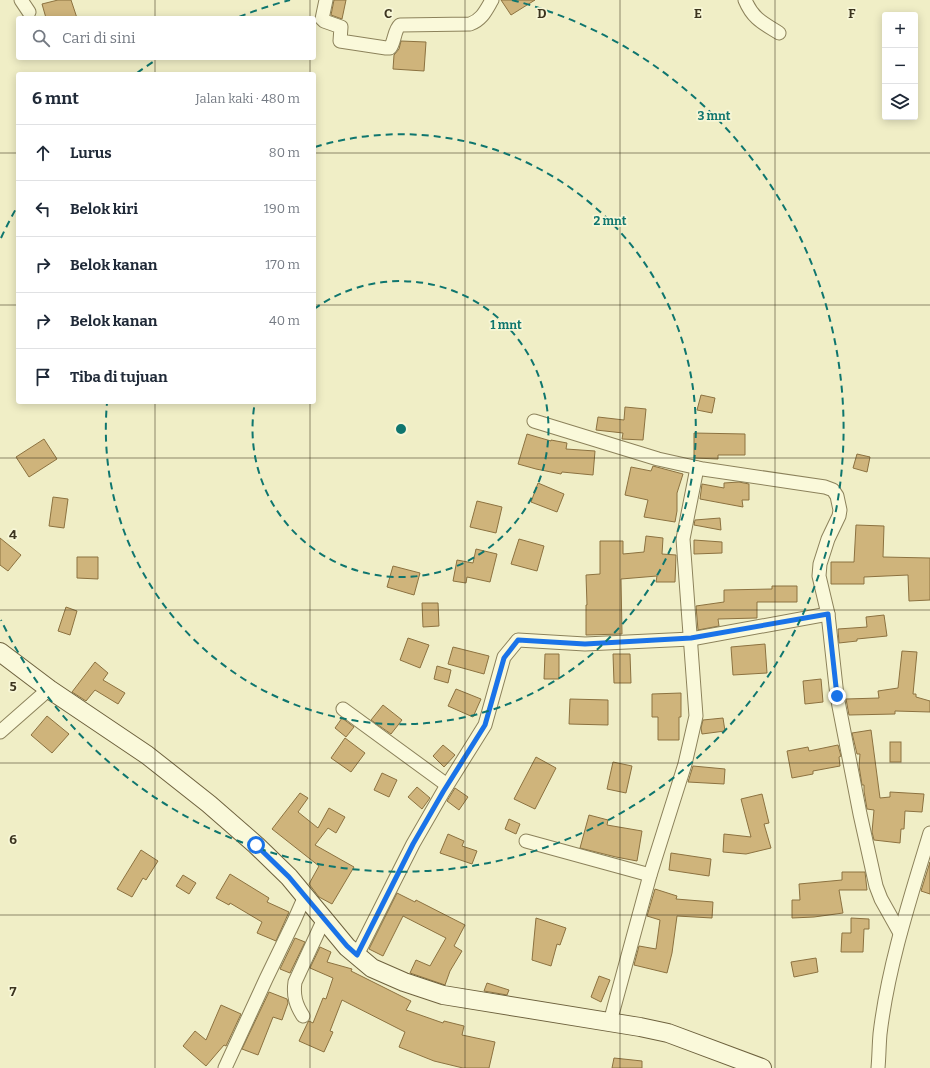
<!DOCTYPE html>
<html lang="id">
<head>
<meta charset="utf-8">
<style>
  body { margin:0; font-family:Bitter,serif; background:#f2f2f3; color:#1f2937 }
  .controls { position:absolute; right:12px; top:12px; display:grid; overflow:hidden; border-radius:4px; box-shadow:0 2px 10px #0003 }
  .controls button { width:36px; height:36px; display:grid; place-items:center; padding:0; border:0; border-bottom:1px solid #e0e1e3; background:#fff; color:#1f2937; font:20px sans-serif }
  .stop { position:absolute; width:12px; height:12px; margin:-9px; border:3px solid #1a73e8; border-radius:50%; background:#fff }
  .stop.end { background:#1a73e8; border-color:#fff; box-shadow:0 1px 4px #0008 }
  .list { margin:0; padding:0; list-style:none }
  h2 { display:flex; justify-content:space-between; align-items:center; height:52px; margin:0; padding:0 16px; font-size:17px }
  h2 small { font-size:13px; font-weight:400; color:#747a83 }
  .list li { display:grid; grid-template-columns:26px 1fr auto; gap:12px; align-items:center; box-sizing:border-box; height:56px; padding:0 16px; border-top:1px solid #e0e1e3 }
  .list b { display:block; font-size:15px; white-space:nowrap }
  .list em { font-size:13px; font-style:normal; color:#747a83 }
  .icon { flex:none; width:22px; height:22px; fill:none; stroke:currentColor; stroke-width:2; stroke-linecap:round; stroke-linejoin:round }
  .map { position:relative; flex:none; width:930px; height:1068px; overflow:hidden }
  .search { position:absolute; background:#fff; box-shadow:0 2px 10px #0003; left:16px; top:16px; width:300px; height:44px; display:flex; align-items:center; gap:10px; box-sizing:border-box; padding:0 14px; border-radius:4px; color:#747a83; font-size:15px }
  .panel { position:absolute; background:#fff; box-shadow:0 2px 10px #0003; left:16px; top:72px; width:300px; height:332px; border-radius:4px }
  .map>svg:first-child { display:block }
  .building { fill:#cfb47b; stroke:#8c7240 }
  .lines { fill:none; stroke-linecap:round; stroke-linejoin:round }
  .street-casing { stroke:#8c825b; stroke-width:15 }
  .secondary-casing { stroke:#6e623e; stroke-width:20 }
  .street { stroke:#faf9da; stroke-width:13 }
  .secondary { stroke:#faf9da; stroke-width:18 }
  .route { stroke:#1a73e8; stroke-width:5 }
  .grid { fill:none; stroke:#3c341f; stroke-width:1; stroke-opacity:0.55 }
  .ring { fill:none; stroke:#0f766e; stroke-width:2; stroke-dasharray:7 5 }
  .grid-label { font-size:13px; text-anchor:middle; font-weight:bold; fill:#3c341f; stroke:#f7f6d6; stroke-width:3.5; stroke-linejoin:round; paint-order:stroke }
  .centre { fill:#0f766e; stroke:#f7f6d6; stroke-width:2 }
  .ring-label { font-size:12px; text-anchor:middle; font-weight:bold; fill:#0f766e; stroke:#f7f6d6; stroke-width:3.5; stroke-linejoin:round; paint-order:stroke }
</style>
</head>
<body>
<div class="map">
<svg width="930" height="1068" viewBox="0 0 930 1068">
  <rect width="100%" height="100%" fill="#f0eec6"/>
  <!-- building -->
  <g class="building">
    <path d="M58,0H71L77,18H46L42,4Z"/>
    <path d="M334,0H346L342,19L331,15Z"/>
    <path d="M501,0H535L511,15Z"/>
    <path d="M401,41L426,42L424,71L393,69L394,55L399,49Z"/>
    <path d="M701,395L715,398L712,413L697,410Z"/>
    <path d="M625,407L646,409L643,440L622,439L623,433L596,430L598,417L624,420Z"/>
    <path d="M694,433L745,434V455H718V459L694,458Z"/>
    <path d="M527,434L551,441V440L567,443L566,449L595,451L593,475L562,472L561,474L536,469L518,464Z"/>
    <path d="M44,439L57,459L29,477L16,457Z"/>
    <path d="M857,454L870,457L867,472L853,468Z"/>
    <path d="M653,466L683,474L677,493V511L675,522L644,517L648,500L625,495L631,467L651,471Z"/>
    <path d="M739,482L749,484V500H742L743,507L700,499L702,484L724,488V483Z"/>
    <path d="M538,483L564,494L557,512L531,502Z"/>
    <path d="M53,497L68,499L64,528L49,526Z"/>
    <path d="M477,501L502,507L496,533L470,527Z"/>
    <path d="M720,518L721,530L694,525L695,520Z"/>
    <path d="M856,525L884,526L883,557L930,558V600L909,601L908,575L864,577V584H831V562H854Z"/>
    <path d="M646,536L663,538L662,554L676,555L675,582H656L657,576L621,579L622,634L586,635V605H587L586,575L600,574V541H623V554L644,552Z"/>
    <path d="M0,538L21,555L8,571L0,565Z"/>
    <path d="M519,539L544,546L537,571L511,564Z"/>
    <path d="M694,540L722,542V553L694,554Z"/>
    <path d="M476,549L497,554L490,582L467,577L466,583L453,581L457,560L473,563Z"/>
    <path d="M77,557H98V579L77,578Z"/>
    <path d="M393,566L420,573L414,595L387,587Z"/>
    <path d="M772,586H797V602H757V618L718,619L719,626L698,630L696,606L724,602V590L772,589Z"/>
    <path d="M422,603H438L439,626L423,627Z"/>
    <path d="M66,607L77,611L70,635L58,631Z"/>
    <path d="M884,615L887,636L857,639V641L839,643L838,629L867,627L866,617Z"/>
    <path d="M408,638L429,645L420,668L400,660Z"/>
    <path d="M765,644L767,673L733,675L731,647Z"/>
    <path d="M453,647L489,656L484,674L448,664Z"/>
    <path d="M902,651L917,652L913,694H916V697L930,701V712L895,711V714L849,715L846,699L879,698L878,691L898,688Z"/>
    <path d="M545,654H559V679H544Z"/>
    <path d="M613,654H630L631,683H614Z"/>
    <path d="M95,662L108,673L103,680L125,693L118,704L95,690L86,701L72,692Z"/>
    <path d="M437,666L451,670L448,683L434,679Z"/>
    <path d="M821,679L823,702L805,704L803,681Z"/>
    <path d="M456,689L481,699L473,717L448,706Z"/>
    <path d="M681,693V717H679V740H658V717H652V694Z"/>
    <path d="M570,699L608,700V725L569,724Z"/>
    <path d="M383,705L402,720L391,734L371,720Z"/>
    <path d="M47,716L69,734L52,753L31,735Z"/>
    <path d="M342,718L354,727L346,737L335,728Z"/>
    <path d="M723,718L725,731L702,734L701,728L703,720Z"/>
    <path d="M871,730L880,798L890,797V792L924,794L922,812L905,811L904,829H901L900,843L874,840L872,832L874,810L867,809L864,791V785H862L859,766L860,754H857L852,733Z"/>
    <path d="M345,738L365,753L351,772L331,758Z"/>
    <rect x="890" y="742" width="11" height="20"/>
    <path d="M443,745L455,755L444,767L433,756Z"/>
    <path d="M838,745L841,756L839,757L840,766L813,771V774L792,778L787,751L808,747L809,751Z"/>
    <path d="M536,757L556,768L535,809L514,799Z"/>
    <path d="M613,762L632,766L626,793L607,789Z"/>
    <path d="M693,766L725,769L724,784L688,782Z"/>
    <path d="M382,773L397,780L389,797L374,790Z"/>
    <path d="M417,787L430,798L422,809L408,797Z"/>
    <path d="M455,788L468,797L459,810L447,801Z"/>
    <path d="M300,793L308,798L298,812L318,828L329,808L345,817L336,833L328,828L315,845L354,867L332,904L319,897L309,884L319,866L272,829Z"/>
    <path d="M762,794L769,823L764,824L771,848L746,854L723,852L724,834L751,837L741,799Z"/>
    <path d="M589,815L608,820L607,825L642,831L637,861L616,857L580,848Z"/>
    <path d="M509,819L520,824L516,834L505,829Z"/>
    <path d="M448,834L464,841L462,846L477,851L472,864L440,853Z"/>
    <path d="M141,850L158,861L146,880L143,878L132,897L117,889Z"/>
    <path d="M671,853L711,859L709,876L669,870Z"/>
    <path d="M930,862V894L921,891Z"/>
    <path d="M842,872H865L867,890H839L843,913L814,917L792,918V900H800L799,884L842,880Z"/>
    <path d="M230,874L269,898L267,902L289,912L276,941L257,933L262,922L230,903L229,905L216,898Z"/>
    <path d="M183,875L196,883L189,894L176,886Z"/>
    <path d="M655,889L677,896L676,899L713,902L712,918L677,916L672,953L667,973L634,965L639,946L656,949L660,920L647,916Z"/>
    <path d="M397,893L415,902L416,900L465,925L454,946L462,951L450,971L445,985L410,973L416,960L430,966L446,938L403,916L383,956L369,949Z"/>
    <path d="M536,918L566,928L560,945L557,944L551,966L532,960Z"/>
    <path d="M851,918L869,919V929H864L863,952H841L842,933H851Z"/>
    <path d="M295,938L305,942L290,973L280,969Z"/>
    <path d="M320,947L331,952L327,962L352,969L351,971L411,1001L406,1010L443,1023L444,1021L464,1026L462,1035L495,1042L489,1068H463L434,1061L399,1047L405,1032L342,1000L330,1031L333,1032L324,1052L299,1041L308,1022L309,1021L313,1023L323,998L326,999L333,978L310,968Z"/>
    <path d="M816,958L818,972L794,977L791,962Z"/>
    <path d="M599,976L610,980L601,1002L591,997Z"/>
    <path d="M487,983L509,990L507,995L484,991Z"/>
    <path d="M269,992L287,999L288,1003L282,1020L273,1017L258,1055L242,1049Z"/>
    <path d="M221,1005L241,1014L226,1046L224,1045L206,1066L183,1046L195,1031L206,1040Z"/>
    <path d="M614,1058L642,1061V1068H612Z"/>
  </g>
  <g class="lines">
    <defs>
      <g id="street">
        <path d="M21,0L29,12"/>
        <path d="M326,0L322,19L324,21L341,27L340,41L386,48H390C395,41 394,30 400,25L470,24C482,20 486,10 492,0"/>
        <path d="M745,0C753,19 763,23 779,33"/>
        <path d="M534,421L658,459L703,469L825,487L833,490L837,496L840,510L839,516L828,539L820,564L819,576L828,614L837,696L860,814L876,886L881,899L900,933"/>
        <path d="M343,709L447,785"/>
        <path d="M0,732L49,689"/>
        <path d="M526,841L650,875"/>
        <path d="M357,955L413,844L443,792L485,725L504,657L518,640L585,644L691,639L828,614"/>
        <path d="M303,1016C296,1005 293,996 295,982L324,919"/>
        <path d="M610,1022L650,875L685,764L696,716L683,539L697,468"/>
        <path d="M225,1068L266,979L294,921L305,896"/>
        <path d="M878,1068C879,1057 879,1046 880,1034C888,966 910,899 930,833"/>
      </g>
      <path id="secondary" d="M0,652L49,689L147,755L209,804L256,845L289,877L347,947L372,968L404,982L443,995L640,1027L668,1033L762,1068"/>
    </defs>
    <!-- street casing -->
    <use href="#street" class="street-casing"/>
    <!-- secondary casing -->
    <use href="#secondary" class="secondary-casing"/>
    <!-- street -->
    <use href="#street" class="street"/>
    <!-- secondary -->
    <use href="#secondary" class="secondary"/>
  </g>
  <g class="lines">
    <!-- route -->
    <path class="route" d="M256,845L289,877L347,946L357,955L413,844L443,792L485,725L504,658L518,640L585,644L691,638L828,614L837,696"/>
  </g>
  <!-- grid -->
  <path class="grid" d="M155,0V18M310,0V18M465,0V1068M620,0V1068M775,0V1068M155,58V74M310,58V74M0,153H18M314,153H930M0,305H18M314,305H930M155,402V1068M310,402V1068M0,458H930M0,610H930M0,763H930M0,915H930"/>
  <!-- distance rings -->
  <g class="ring">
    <path d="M314 309A148 148 0 1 1 255 402"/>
    <path d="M315 147A295 295 0 1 1 107 403"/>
    <path d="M1 238A443 443 0 0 1 17 207M137 73A443 443 0 0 1 156 60M239 17A443 443 0 0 1 290 0M512 0A443 443 0 1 1 1 620"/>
  </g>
  <g class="grid-label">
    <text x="388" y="18">C</text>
    <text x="542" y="18">D</text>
    <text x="698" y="18">E</text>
    <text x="852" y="18">F</text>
    <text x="13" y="539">4</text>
    <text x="13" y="691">5</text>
    <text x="13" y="844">6</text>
    <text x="13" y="996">7</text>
  </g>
  <circle cx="401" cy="429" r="6" class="centre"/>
  <g class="ring-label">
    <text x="714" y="120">3 mnt</text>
    <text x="610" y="225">2 mnt</text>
    <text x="506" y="329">1 mnt</text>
  </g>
</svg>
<div class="controls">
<button>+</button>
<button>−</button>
<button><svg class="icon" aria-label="layers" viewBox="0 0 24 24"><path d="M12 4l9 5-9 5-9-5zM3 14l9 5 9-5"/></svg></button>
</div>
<div class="stop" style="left:256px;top:845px"></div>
<div class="stop end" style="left:837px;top:696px"></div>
<div class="search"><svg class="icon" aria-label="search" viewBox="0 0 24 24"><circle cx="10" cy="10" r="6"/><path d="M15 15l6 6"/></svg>Cari di sini</div>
<section class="panel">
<h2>6 mnt<small>Jalan kaki · 480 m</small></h2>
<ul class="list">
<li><svg class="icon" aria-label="ahead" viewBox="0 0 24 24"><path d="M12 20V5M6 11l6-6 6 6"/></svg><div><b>Lurus</b></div><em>80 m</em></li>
<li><svg class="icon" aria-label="left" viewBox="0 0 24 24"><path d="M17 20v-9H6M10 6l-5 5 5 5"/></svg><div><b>Belok kiri</b></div><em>190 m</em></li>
<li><svg class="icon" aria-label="right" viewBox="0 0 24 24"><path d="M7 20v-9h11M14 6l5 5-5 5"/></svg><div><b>Belok kanan</b></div><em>170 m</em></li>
<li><svg class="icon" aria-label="right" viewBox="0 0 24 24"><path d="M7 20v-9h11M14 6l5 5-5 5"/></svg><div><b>Belok kanan</b></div><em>40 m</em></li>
<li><svg class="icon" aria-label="arrive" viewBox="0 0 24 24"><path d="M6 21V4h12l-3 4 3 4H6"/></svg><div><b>Tiba di tujuan</b></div></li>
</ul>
</section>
</div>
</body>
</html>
